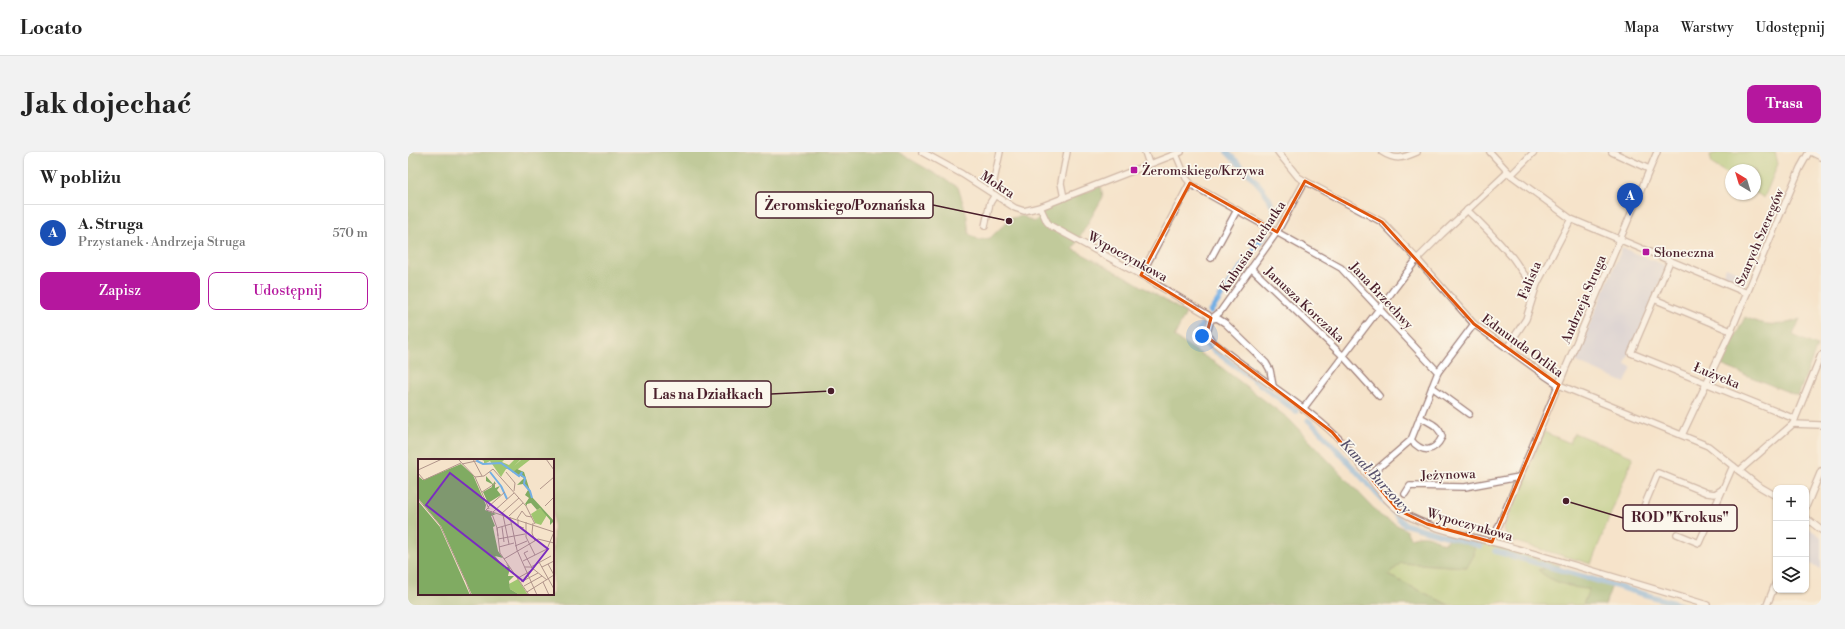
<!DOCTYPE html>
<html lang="pl">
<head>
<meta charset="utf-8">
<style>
  body { margin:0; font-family:"Libre Bodoni",serif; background:#f2f2f2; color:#222 }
  .controls { position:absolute; right:12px; bottom:12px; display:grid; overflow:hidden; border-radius:8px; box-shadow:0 1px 3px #0004 }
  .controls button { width:36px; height:36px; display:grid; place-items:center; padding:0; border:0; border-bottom:1px solid #e0e0e0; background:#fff; color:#222; font:20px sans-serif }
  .compass { position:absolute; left:1317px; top:12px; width:36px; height:36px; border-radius:50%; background:#fff; box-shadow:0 1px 3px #0004; rotate:322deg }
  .you { position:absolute; left:794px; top:184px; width:14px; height:14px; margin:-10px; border:3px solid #fff; border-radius:50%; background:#1a73e8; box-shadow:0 0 0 6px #1a73e833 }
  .badge { display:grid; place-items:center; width:26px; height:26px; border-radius:50%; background:#b5179e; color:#fff; font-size:13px; font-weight:700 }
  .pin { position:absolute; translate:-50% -33px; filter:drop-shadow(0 1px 2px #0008) }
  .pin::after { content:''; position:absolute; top:21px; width:14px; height:12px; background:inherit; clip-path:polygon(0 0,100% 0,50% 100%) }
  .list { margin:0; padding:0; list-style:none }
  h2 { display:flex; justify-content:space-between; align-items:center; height:52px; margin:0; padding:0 16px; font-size:17px }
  h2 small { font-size:13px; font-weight:400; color:#767676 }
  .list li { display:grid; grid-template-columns:26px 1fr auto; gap:12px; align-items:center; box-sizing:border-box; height:56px; padding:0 16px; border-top:1px solid #e0e0e0 }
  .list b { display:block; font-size:15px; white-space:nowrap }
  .list p { margin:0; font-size:13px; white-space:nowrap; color:#767676 }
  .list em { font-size:13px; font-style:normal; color:#767676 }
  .actions { display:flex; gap:8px; padding:12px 16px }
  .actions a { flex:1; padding:9px 0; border:1px solid #b5179e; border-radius:8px; text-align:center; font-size:14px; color:#b5179e }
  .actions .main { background:#b5179e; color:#fff }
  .icon { flex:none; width:22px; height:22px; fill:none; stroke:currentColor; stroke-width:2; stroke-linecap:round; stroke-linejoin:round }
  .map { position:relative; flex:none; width:1413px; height:453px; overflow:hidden; border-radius:8px }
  header { display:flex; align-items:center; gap:24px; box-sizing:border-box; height:56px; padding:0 20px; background:#fff; border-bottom:1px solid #e0e0e0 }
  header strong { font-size:19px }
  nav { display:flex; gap:22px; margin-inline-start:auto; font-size:14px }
  .intro { display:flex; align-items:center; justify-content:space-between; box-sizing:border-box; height:96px; padding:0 24px }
  h1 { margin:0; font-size:28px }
  .button { padding:10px 18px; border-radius:8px; background:#b5179e; color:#fff; font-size:14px; font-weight:700 }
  main { display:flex; gap:24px; padding:0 24px }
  aside { flex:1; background:#fff; border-radius:8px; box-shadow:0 1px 3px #0004 }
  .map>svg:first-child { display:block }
  .industrial { fill:#c0c2dd }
  .green { fill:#a0c670; stroke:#75724e }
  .forest { fill:#80ab62; stroke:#656546; fill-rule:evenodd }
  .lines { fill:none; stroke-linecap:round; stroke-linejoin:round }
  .canal { stroke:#73afe4; stroke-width:5.5 }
  .minor-casing { stroke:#a0817a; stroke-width:8 }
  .minor { stroke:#fff; stroke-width:5.5 }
  .marked { fill:none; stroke:#e0560e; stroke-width:3; stroke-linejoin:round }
  .poi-dot { fill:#b5179e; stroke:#fbf7ec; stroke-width:1.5 }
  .labels { text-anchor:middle; stroke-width:3.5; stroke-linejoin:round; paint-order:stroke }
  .poi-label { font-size:13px; fill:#4a1f2b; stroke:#fbf7ec; text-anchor:start }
  .street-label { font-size:13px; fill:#4a1f2b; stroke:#fbf7ec }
  .water-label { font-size:14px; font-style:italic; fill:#58516c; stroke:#fbf7ec }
  .inset-river { fill:none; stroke:#73afe4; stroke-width:2 }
  .inset-road { fill:none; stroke:#b1958a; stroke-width:1 }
  .view { fill:#7b2cbf; fill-opacity:0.15; stroke:#7b2cbf; stroke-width:2 }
  .inset-edge { fill:none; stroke:#4a1f2b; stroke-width:2 }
  .leader { fill:none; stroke:#4a1f2b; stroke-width:1.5 }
  .callout-dot { fill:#4a1f2b; stroke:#fbf7ec; stroke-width:1.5 }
  .callout { fill:#fbf7ec; stroke:#4a1f2b; stroke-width:1.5 }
  .callout-label { font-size:14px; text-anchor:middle; font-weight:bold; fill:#4a1f2b }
</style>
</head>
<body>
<header>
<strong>Locato</strong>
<nav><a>Mapa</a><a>Warstwy</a><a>Udostępnij</a></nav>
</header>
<div class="intro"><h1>Jak dojechać</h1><a class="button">Trasa</a></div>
<main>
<aside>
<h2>W pobliżu<small></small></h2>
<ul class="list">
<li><span class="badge" style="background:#1a4fb4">A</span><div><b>A. Struga</b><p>Przystanek · Andrzeja Struga</p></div><em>570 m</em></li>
</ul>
<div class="actions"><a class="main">Zapisz</a><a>Udostępnij</a></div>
</aside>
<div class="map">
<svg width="1413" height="453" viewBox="0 0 1413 453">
  <rect width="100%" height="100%" fill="#fbf7ec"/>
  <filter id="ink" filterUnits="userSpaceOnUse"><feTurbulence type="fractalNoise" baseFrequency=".025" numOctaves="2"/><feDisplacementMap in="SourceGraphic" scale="8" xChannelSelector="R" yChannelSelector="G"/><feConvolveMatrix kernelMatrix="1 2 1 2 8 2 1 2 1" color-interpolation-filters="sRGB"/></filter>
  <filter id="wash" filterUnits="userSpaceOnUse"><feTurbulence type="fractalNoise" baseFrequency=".012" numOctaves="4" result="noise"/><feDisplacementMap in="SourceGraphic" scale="16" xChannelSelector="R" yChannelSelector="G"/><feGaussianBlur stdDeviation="0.9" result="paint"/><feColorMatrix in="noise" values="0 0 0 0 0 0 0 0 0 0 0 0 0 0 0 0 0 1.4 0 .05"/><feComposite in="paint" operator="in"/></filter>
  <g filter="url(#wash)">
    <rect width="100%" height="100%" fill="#f5e3ca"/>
    <!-- industrial -->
    <g class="industrial">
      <path d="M1214,96L1259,114L1217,212L1224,215L1217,231L1166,209Z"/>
      <path d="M1318,115L1340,124L1336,133L1333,134L1313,126Z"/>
      <path d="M1398,374L1413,385V417L1398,410Z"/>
    </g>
    <!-- green -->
    <g class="green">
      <path d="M1311,0H1367L1370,12L1356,46L1347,40V18H1323V24L1304,12L1302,3Z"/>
      <path d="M1136,280L1162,291L1166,281L1225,305L1183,412L1101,388L1095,377Z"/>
      <path d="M1065,387L1152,413L1146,417L1137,416L1131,418L1143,427L1181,437L1175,453H1103L1095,450L1077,453H1041L980,423L993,411L1059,415L1066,403Z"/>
    </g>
    <!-- forest -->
    <g class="forest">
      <path d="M0,0H490L550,35L559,64L561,82L571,88L582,86L603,66L615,64L625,70L632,66L633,58L693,34L695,45L665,97L722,127L778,161L766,185L809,212L881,267L973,364L998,378L1002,386C1009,384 1018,382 1025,386C1030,388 1031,391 1036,392L1040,387L1066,394V403L1059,415L993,411L980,423L1041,453H0ZM11,308H145V442H11Z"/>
      <path d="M1337,165C1357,174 1371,175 1392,167L1385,183L1409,194L1390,244L1313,213Z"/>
      <path d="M1137,416L1153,417L1203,430V436L1197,453H1175L1181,437C1166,437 1141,429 1130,418Z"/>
    </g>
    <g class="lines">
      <!-- canal -->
      <g class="canal">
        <path d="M819,0C832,14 876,50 865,71"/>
        <path d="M802,160L858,81"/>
        <path d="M798,167L788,182V185L888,259"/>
        <path d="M900,268L911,278L996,372L1073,394"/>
        <path d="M1087,399L1273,453"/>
      </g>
    </g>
  </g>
  <g filter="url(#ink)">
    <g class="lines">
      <defs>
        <g id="minor">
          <path d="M514,0L554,22L607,56L616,59L632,55L773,0"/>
          <path d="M737,0L741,12"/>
          <path d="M870,0L890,25L897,29L974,70L1009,107L1066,172L1139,225L1151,233L1300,294L1349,333L1368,344"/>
          <path d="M974,0C988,9 995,6 1009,0"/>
          <path d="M1082,0L1103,23L1163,67L1339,141"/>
          <path d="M1204,0L1241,17"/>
          <path d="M1403,0L1413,5"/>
          <path d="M768,2L778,26L784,33L933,116L1030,220"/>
          <path d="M1103,23L1126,0"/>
          <path d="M581,39L585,33L592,0"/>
          <path d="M656,46L653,31L659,0"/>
          <path d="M632,55L639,70L643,74L733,123L800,163L803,167L799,181L803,188C843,222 890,248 928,284C951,305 970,346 995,361C1026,379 1064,384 1099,394C1166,413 1233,433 1299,453"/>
          <path d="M1059,58C1075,73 1090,89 1104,105C1112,115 1116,127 1129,132"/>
          <path d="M577,74L582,51L587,43"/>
          <path d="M803,106L829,58"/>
          <path d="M1262,109L1246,147L1323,179"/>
          <path d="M843,116L935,204L971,244"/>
          <path d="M733,123L782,31"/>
          <path d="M1246,147L1223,201L1387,267"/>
          <path d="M803,167L812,160L869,80L897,29"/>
          <path d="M803,167L809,166L817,171L858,211L862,218L865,234"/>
          <path d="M1099,196L1118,167L1129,132L1163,67"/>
          <path d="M1024,235L1061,262"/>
          <path d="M895,257L1009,107L1034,82L1100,20"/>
          <path d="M1385,272L1413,273"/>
          <path d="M1274,283L1323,179L1392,16L1401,0"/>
          <path d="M1003,288C1014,301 1026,301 1034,285C1031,273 1022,271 1012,265"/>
          <path d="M1331,319L1385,272L1413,203"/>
          <path d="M961,324L1003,288L1030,220L1066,172"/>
          <path d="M997,342L1002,334L1057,335L1111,325"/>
          <path d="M1398,355L1413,319"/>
          <path d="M1231,366L1250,321L1299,341L1307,342L1315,337"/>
          <path d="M1398,366L1413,378"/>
          <path d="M1269,382L1291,391L1325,314"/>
          <path d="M1084,390L1249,0"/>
          <path d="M1359,453L1368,430"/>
        </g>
      </defs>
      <!-- minor casing -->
      <use href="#minor" class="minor-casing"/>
      <!-- minor -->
      <use href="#minor" class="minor"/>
    </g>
  </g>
  <!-- marked area -->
  <path d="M0 0H1413V453H0ZM897,29L974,70L1066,172L1151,233L1084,390L1019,372L990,358L924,280L803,188L799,181L803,166L733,123L782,31L869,80Z" fill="#f5e3ca" fill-opacity=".55" fill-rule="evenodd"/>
  <path class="marked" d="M897,29L974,70L1066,172L1151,233L1084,390L1019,372L990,358L924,280L803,188L799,181L803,166L733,123L782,31L869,80Z"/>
  <!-- markers -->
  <g class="poi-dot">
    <rect x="722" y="14" width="8" height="8" rx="2"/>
    <rect x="1234" y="96" width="8" height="8" rx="2"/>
  </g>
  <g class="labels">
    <!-- poi labels -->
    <g class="poi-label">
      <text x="734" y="23">Żeromskiego/Krzywa</text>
      <text x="1246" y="105">Słoneczna</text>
    </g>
    <!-- street labels -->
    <g class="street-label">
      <text transform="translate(590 32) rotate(33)" y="5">Mokra</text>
      <text transform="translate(1351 85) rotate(-67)" y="5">Szarych Szeregów</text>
      <text transform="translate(844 94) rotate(-56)" y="5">Kubusia Puchatka</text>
      <text transform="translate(720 104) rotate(29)" y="5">Wypoczynkowa</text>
      <text transform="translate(1121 128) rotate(-67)" y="5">Falista</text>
      <text transform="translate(974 143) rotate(47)" y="5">Jana Brzechwy</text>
      <text transform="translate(1175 147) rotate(-67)" y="5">Andrzeja Struga</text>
      <text transform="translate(897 152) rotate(43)" y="5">Janusza Korczaka</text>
      <text transform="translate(1115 193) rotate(36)" y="5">Edmunda Orlika</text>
      <text transform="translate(1309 223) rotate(22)" y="5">Łużycka</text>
      <text transform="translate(1040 322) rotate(-2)" y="5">Jeżynowa</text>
      <text transform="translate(1062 372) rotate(16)" y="5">Wypoczynkowa</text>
    </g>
    <!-- water labels -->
    <g class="water-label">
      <text transform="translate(968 324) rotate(47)" y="5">Kanał Burzowy</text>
    </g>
  </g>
  <!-- overview -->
  <g transform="translate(10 307)">
    <rect width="136" height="136" fill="#f5e3ca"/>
    <path d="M62,0H87L84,3L91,6L97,0H103L96,7L104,0H113L95,14L92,10H88L83,18L72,2L66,5V2ZM122,49L129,56L123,66L117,64L113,55ZM100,120L110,136H102L92,130L91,125Z" fill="#a0c670"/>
    <path d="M43,5L55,16L68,46L67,51L78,55L73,57L77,67L75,68L80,92L85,99L77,97L87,109L90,108L88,104L92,109L90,117H96L91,122L92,130L102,136H54L23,67L0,39V17L5,21ZM99,10L106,13L114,38L136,62L132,66V61L122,49L119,51L113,44L109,45V47L107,45L111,39L107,36L110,31L105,25L99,26L106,19L95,13ZM68,17L75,25L77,22V29L82,27L79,31L83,36L70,44L65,33L74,28V25L68,22ZM0,42L22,68L52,136H0Z" fill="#80ab62"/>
    <path class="inset-river" d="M60,0L59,2L65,5L83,4L101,17L104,13L103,16L107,19L106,25L112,32L114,39M72,13L83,27M83,27L89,40"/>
    <path class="inset-road" d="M40,0L57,18L66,17L75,10L108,47L117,65M55,0L64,17M128,0L136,11M44,5L58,2M0,11L24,0M88,13L97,24L96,32M0,14L6,21L43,4M57,18L71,50M122,30L136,18M64,33L78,24M0,40L22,66L47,121M127,47L136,38M70,48L87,33M70,49L68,51L136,73M73,52L79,69L82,94L111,136M75,53L96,34M83,55L101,39M85,56L91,85M91,57L105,44M92,58L99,91L119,136M99,60L104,52L108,57L114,58M100,60V67L106,69M108,63V78L117,96M115,64L114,74L117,82M84,68L86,83M80,77L79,69L93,65M80,80L107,75M97,87L109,82M81,88L96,84M129,90L136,73M110,92L106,94L113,107M86,100L120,80L136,84M105,102L129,90M121,103L136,130M130,105L136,116M107,108H113L133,97M113,108L129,121M124,108L136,102M100,119L116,110M47,120L53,136M103,123L120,114M125,123L131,136M106,127L124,117M109,133L136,116"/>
    <path class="view" d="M32,14L130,90L105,122L8,46Z"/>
    <rect width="136" height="136" class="inset-edge"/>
  </g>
  <!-- callouts -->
  <path class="leader" d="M601 69L525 53M423 239L363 242M1158 349L1215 366"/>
  <g class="callout-dot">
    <circle cx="601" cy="69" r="4"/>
    <circle cx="423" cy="239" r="4"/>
    <circle cx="1158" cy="349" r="4"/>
  </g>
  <g class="callout">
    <rect x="348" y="40" width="177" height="26" rx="4"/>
    <rect x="237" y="229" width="126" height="26" rx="4"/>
    <rect x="1215" y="353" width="114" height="26" rx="4"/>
  </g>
  <g class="callout-label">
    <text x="437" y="58">Żeromskiego/Poznańska</text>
    <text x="300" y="247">Las na Działkach</text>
    <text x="1272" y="370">ROD "Krokus"</text>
  </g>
</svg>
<div class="controls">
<button>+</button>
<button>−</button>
<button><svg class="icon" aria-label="layers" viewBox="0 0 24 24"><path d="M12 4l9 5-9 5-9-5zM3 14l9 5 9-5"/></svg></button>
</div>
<svg class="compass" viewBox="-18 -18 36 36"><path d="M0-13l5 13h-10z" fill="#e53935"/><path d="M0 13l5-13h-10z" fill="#767676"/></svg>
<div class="you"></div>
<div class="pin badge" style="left:1222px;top:64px;background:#1a4fb4">A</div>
</div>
</main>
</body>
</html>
